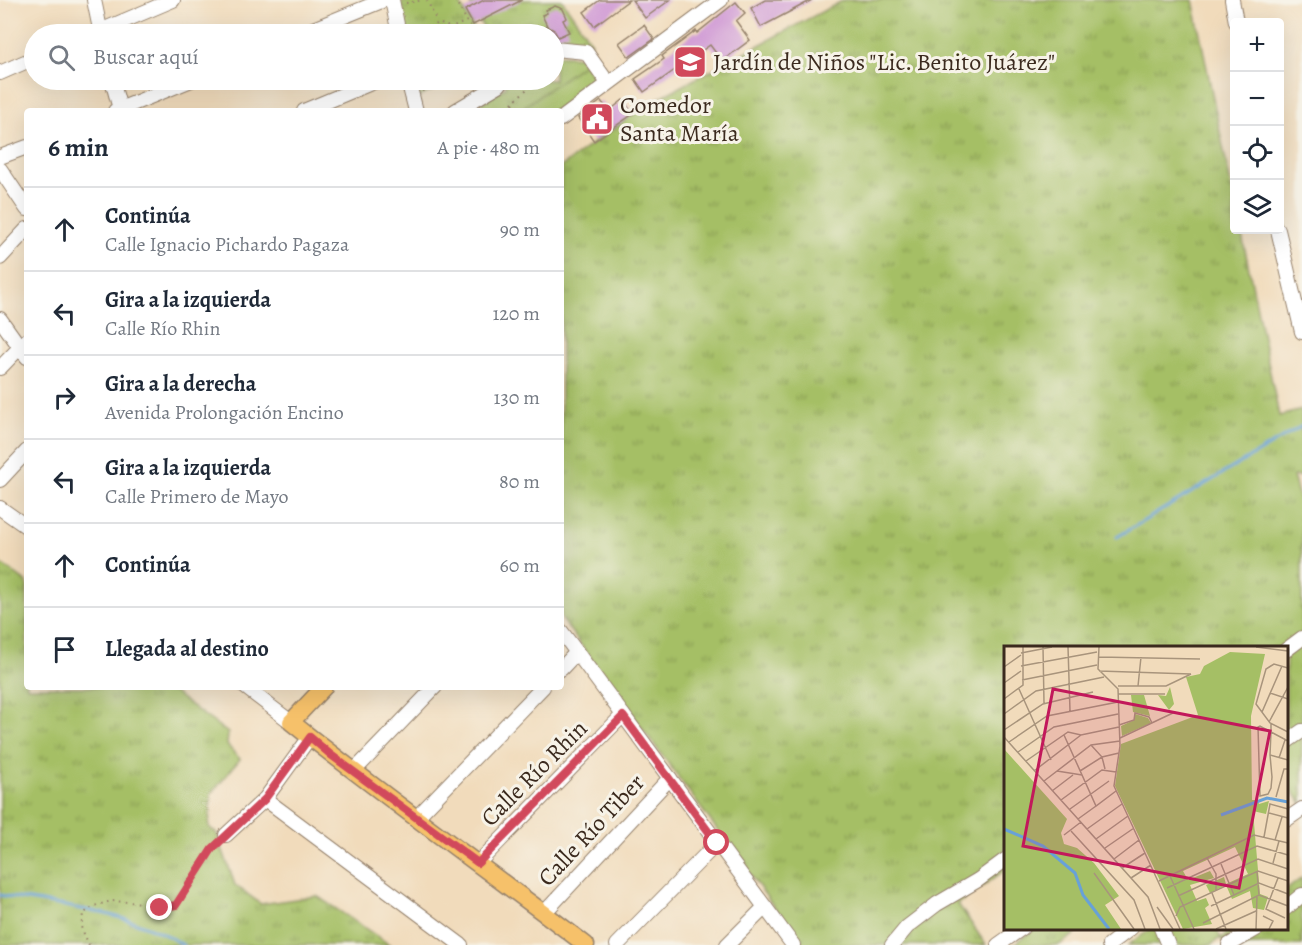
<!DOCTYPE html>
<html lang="es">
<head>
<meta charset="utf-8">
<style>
  body { margin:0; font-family:Alegreya,serif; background:#f6f6f7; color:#1f2937 }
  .controls { position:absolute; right:18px; top:18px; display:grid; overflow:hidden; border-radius:6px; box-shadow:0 6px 24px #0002 }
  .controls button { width:54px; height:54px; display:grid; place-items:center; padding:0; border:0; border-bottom:2px solid #e0e1e3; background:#fff; color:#1f2937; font:30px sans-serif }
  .stop { position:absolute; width:18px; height:18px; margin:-14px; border:4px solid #d1495b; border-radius:50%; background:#fff }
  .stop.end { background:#d1495b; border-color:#fff; box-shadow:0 2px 6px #0008 }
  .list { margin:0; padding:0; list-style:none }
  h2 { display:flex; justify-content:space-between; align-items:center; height:78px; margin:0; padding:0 24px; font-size:26px }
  h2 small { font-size:20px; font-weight:400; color:#747a83 }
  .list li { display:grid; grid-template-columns:39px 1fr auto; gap:18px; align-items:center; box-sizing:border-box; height:84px; padding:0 24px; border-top:2px solid #e0e1e3 }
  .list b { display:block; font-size:22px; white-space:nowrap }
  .list p { margin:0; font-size:20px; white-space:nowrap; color:#747a83 }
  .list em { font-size:20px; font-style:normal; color:#747a83 }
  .icon { flex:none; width:33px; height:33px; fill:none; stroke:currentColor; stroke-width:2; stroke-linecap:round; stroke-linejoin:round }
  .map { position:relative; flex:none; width:1302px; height:945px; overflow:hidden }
  .search { position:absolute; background:#fff; box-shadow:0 6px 24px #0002; left:24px; top:24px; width:540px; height:66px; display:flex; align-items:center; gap:15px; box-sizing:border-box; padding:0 21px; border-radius:33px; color:#747a83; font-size:22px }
  .panel { position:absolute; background:#fff; box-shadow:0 6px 24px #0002; left:24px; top:108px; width:540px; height:582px; border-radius:6px }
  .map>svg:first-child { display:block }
  .grass { fill:url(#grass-tufts); stroke:#707442; stroke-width:1.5 }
  .pitch { fill:#a5bf65; stroke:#707442; stroke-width:1.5 }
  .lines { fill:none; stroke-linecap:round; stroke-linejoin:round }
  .stream { stroke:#68a1d7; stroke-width:3 }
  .building { fill:#d29ed6 }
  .minor-casing { stroke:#96826c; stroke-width:16 }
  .major-casing { stroke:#96826c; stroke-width:19 }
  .path { stroke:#96826c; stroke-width:2; stroke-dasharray:1.5 4.5; stroke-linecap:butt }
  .minor { stroke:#fff; stroke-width:14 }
  .major { stroke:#f6c16b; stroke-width:16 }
  .route { stroke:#d1495b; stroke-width:8 }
  .labels { text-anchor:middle; stroke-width:6; stroke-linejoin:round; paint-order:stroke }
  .poi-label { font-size:24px; fill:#3b2a1e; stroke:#f7f3e8; text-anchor:start }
  .street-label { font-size:24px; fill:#3b2a1e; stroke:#f7f3e8 }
  .inset-river { fill:none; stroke:#68a1d7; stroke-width:3 }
  .inset-road { fill:none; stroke:#a8947c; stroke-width:1.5 }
  .view { fill:#c2185b; fill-opacity:0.15; stroke:#c2185b; stroke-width:3 }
  .inset-edge { fill:none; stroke:#3b2a1e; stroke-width:3 }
</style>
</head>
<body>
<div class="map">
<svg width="1302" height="945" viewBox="0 0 1302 945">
  <defs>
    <pattern id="grass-tufts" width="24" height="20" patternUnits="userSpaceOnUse" patternTransform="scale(1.5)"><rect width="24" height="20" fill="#a5bf65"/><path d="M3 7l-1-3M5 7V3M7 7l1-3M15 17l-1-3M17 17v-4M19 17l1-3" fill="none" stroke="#889b53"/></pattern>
  </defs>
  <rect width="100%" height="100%" fill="#f7f3e8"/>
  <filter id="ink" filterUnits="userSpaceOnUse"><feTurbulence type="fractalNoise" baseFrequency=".0167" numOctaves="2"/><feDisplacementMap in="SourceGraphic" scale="12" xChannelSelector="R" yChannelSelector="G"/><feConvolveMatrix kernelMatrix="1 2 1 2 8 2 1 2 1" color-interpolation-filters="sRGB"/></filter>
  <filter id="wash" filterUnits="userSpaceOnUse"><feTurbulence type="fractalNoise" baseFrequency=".008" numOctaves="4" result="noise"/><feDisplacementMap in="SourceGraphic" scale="24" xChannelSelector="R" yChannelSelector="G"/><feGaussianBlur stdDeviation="1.35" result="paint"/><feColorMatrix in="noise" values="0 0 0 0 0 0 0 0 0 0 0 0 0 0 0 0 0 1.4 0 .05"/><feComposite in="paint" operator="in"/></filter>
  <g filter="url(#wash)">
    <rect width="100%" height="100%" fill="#f1dbbb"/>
    <!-- grass -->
    <g class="grass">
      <path d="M412,0H458L477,34H404L398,3Z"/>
      <path d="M468,0H562L592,43L554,42V34H487Z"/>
      <path d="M844,0H1193L1234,200V230H1241L1279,416L1302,410V477L1293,476L1302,508V804L1286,781V648H1005V870L958,904L986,945H802L561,618V167L644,106Z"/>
      <path d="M554,55L584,57L604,85L561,111H469L506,87L505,80H554Z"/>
      <path d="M414,80H453L418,98Z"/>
      <path d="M0,563L27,583V687H166L228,733L227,745L240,759L211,794L209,827L217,834L235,885L261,904L317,896L390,945H0Z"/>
      <path d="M1302,878V945H1226L1220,938L1211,945H1128L1151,929H1216L1221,938L1233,929L1286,928V890Z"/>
      <path d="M1036,928H1082V929L1059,945H1013Z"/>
    </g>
    <!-- pitch -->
    <path class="pitch" d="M584,64L598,84L560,111H527L524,107Z"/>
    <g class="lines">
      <!-- stream -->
      <g class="stream">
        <path d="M1117,537L1302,426"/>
        <path d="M0,895C61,907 129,910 183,945"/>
      </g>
    </g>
    <g id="blocks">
      <!-- building -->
      <g class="building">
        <path d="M484,0H522L473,25L465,10Z"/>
        <path d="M600,0H629L594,26L584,12Z"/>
        <path d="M632,0H670L645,18Z"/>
        <path d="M765,0H812L761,27L751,8Z"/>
        <path d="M736,2L745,13L736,21L750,40L722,61L710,45L644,92L635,79L664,59L662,56L696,31L697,33Z"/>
        <path d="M555,6L563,9L567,18L563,20L569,32L558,37L554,30L547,26L542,15L547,13L546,10Z"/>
        <path d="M644,25L654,39L629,57L619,43Z"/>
        <path d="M623,100L633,114L594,141L578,118L601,101L609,111Z"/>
      </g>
    </g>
  </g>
  <g filter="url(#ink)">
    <use href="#blocks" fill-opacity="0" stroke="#96826c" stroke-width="1.5"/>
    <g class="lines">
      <defs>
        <g id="minor">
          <path d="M94,0L101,34"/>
          <path d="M392,0L399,34"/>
          <path d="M1232,0L1236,22"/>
          <path d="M93,34L173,0"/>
          <path d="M301,34L384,0"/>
          <path d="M554,49L586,52L608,83"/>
          <path d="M0,73L34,58"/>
          <path d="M112,80L120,109"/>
          <path d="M408,80L416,111"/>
          <path d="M115,111L191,80"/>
          <path d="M304,111L378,80"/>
          <path d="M455,111L499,85L503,80"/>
          <path d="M561,119L721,0"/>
          <path d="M0,157L27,147"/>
          <path d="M0,169L27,209"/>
          <path d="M1278,230L1302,332"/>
          <path d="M0,258L27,229"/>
          <path d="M0,319L27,357"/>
          <path d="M0,368L27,340"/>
          <path d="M0,480L27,451"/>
          <path d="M0,508L27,527"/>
          <path d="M561,631L793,945"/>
          <path d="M1286,650L1302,638"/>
          <path d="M561,669L577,652"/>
          <path d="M245,687L291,722"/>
          <path d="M1286,742L1302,731"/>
          <path d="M353,772L435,687"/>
          <path d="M265,799L461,945"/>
          <path d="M416,818L543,687"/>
          <path d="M1286,820L1302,809"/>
          <path d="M226,835L265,799L310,737"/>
          <path d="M478,863L623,715"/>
          <path d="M1286,908L1302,895"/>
          <path d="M544,913L670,778"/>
          <path d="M1161,928L1168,945"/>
          <path d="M617,945L717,843"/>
          <path d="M727,945L765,907"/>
          <path d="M892,945L907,927L937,904L978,880L1005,860"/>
          <path d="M998,945L1022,928"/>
          <path d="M1109,945L1131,928"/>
          <path d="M1229,945L1258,928"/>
        </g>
        <path id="major" d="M324,687L291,722C387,799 488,870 586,945"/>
      </defs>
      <!-- minor casing -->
      <use href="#minor" class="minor-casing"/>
      <!-- major casing -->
      <use href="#major" class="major-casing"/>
      <!-- path -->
      <g class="path">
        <path d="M427,0L437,22"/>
        <path d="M455,0L467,21"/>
        <path d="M406,3L423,0"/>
        <path d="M449,29L467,21L477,34"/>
        <path d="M429,34L431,28L438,23L447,26L450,34"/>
        <path d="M422,91L444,80"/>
        <path d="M513,103L520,111"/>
        <path d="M503,111L537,80"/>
        <path d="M89,945L81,927L83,914L94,906L111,901L146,903L160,908L176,905L212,849L217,845"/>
      </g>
      <!-- minor -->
      <use href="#minor" class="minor"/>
      <!-- major -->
      <use href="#major" class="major"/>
    </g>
  </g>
  <g class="lines" filter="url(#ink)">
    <!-- route -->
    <path class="route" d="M160,908L176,905L212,849L265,799L310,737L331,755L478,863L623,716L717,843"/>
  </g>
  <!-- icons -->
  <defs>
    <symbol id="school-square" viewBox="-11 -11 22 22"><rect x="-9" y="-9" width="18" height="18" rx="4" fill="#d1495b" stroke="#f7f3e8"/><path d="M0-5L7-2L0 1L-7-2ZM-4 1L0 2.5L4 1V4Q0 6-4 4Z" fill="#fff"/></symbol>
    <symbol id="civic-square" viewBox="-11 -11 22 22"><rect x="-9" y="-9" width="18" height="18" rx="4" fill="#d1495b" stroke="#f7f3e8"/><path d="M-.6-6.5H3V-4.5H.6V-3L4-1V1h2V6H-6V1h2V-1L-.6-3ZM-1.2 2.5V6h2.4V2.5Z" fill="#fff"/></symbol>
  </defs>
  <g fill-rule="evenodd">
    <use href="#school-square" x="671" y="43" width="38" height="38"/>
    <use href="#civic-square" x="578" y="100" width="38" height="38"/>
  </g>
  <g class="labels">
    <!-- poi labels -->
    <g class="poi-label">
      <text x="713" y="70">Jardín de Niños "Lic. Benito Juárez"</text>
      <text x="620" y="113">Comedor<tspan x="620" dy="28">Santa María</tspan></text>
    </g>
    <!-- street labels -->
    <g class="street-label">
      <text transform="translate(534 773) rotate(-45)" y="8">Calle Río Rhin</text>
      <text transform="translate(591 830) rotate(-47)" y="8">Calle Río Tiber</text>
    </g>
  </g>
  <!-- overview -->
  <g transform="translate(1004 646)">
    <rect width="284" height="284" fill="#f1dbbb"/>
    <path d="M226,6L261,8L247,70L248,154H254L255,158L265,155L262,168L249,165L256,248L264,251L260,264L249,262L246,245L228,253L222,239L206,247L202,239L220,231L222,238L244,228L231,201L179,225L184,234L206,225L210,232L186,239L193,255L202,252L205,259L201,262L208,278L179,283L111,140L117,98L194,69L182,31L196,28L200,20ZM166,41L170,58L165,64L154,49L162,50ZM127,49H140L146,70L129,66ZM131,68L144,72L147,77L118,90L117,80L130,74ZM0,103L63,173L57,187L60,198L73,202L90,217L115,250L101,259L117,283H0Z" fill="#a5bf65"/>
    <path class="inset-river" d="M217,169L263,152L284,156M0,183L39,200L71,227L79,249L105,283"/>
    <path class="inset-road" d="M39,1L40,57M64,1L66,65M95,1L94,23L114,43L116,100L110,140L176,283M252,1L284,5M17,7L48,1M95,11L196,13M17,20L93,6M0,21L17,9M284,22L270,18L262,23L252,58L266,77L284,86M95,25L187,28M18,34L93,19M0,37L17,25M114,40H162L187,28M134,40L137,11M15,43L47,114M266,47L284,53M114,48H161M0,53L19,39V1M258,66L278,20M0,68L32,45L100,31M265,76L284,41M267,77V86L266,109L268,131L267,142L264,148L256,150L254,81L256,80L267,86L284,95M115,79L130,74L131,67L145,71L148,77M0,84L39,58L89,46M60,89L92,160L112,145M0,91L74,173M116,92L171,66M5,96L43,70L114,56M87,99L98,111L101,123M14,106L50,81L114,68M266,109L284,114M275,112L281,94M22,115L64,86L77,89L115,81M30,125L77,89M53,125L78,129M76,125L98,111L115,107M40,135L87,99L116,95M48,145L69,129M272,151L280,123H284M57,154L98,124L112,126M92,160L74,173L144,251L156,283M66,163L105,135M265,167L284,172M83,183L118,158M67,185L130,254L141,283M60,189L77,176M260,191L266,158L284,163M92,193L124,170M271,194L278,171M101,202L130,182M203,212L212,228V244M110,213L135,194M269,217L275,195M217,218L230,249M118,222L141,207M253,226L255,249M90,227L130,283M166,230L190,283M127,232L147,219M274,232L262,263L281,272M155,235L250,189L284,197M163,242L253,200L284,209M208,247L222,283M174,250L254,213L284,223M207,260L255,237L284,248M153,261L169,283M172,270L176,261L254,225L284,235M259,270L269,275L265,283M199,277L255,249L284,260M212,283L252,265M252,283L253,251"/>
    <path class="view" d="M49,43L266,85L235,242L19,200Z"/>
    <rect width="284" height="284" class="inset-edge"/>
  </g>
</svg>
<div class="controls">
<button>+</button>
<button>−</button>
<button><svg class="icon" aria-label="locate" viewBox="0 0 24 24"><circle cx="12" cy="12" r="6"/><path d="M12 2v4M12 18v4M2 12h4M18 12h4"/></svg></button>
<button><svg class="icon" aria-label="layers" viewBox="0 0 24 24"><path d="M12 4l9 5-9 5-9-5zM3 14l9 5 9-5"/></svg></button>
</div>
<div class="stop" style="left:717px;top:843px"></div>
<div class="stop end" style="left:160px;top:908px"></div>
<div class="search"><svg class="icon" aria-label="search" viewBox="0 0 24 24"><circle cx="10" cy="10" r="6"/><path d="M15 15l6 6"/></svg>Buscar aquí</div>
<section class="panel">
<h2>6 min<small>A pie · 480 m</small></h2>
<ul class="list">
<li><svg class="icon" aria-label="ahead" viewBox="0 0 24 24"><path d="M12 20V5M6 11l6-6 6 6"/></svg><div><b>Continúa</b><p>Calle Ignacio Pichardo Pagaza</p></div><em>90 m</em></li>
<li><svg class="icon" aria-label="left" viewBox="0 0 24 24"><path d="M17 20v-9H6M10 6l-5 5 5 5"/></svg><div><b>Gira a la izquierda</b><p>Calle Río Rhin</p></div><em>120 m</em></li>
<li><svg class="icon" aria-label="right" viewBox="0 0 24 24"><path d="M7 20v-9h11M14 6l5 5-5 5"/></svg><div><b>Gira a la derecha</b><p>Avenida Prolongación Encino</p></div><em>130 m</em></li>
<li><svg class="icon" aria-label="left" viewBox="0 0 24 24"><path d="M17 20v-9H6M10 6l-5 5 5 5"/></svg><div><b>Gira a la izquierda</b><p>Calle Primero de Mayo</p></div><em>80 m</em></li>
<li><svg class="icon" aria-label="ahead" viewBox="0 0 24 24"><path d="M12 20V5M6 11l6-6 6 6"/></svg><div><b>Continúa</b></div><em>60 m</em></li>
<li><svg class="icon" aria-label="arrive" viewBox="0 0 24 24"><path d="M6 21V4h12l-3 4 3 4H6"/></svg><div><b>Llegada al destino</b></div></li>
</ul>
</section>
</div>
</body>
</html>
